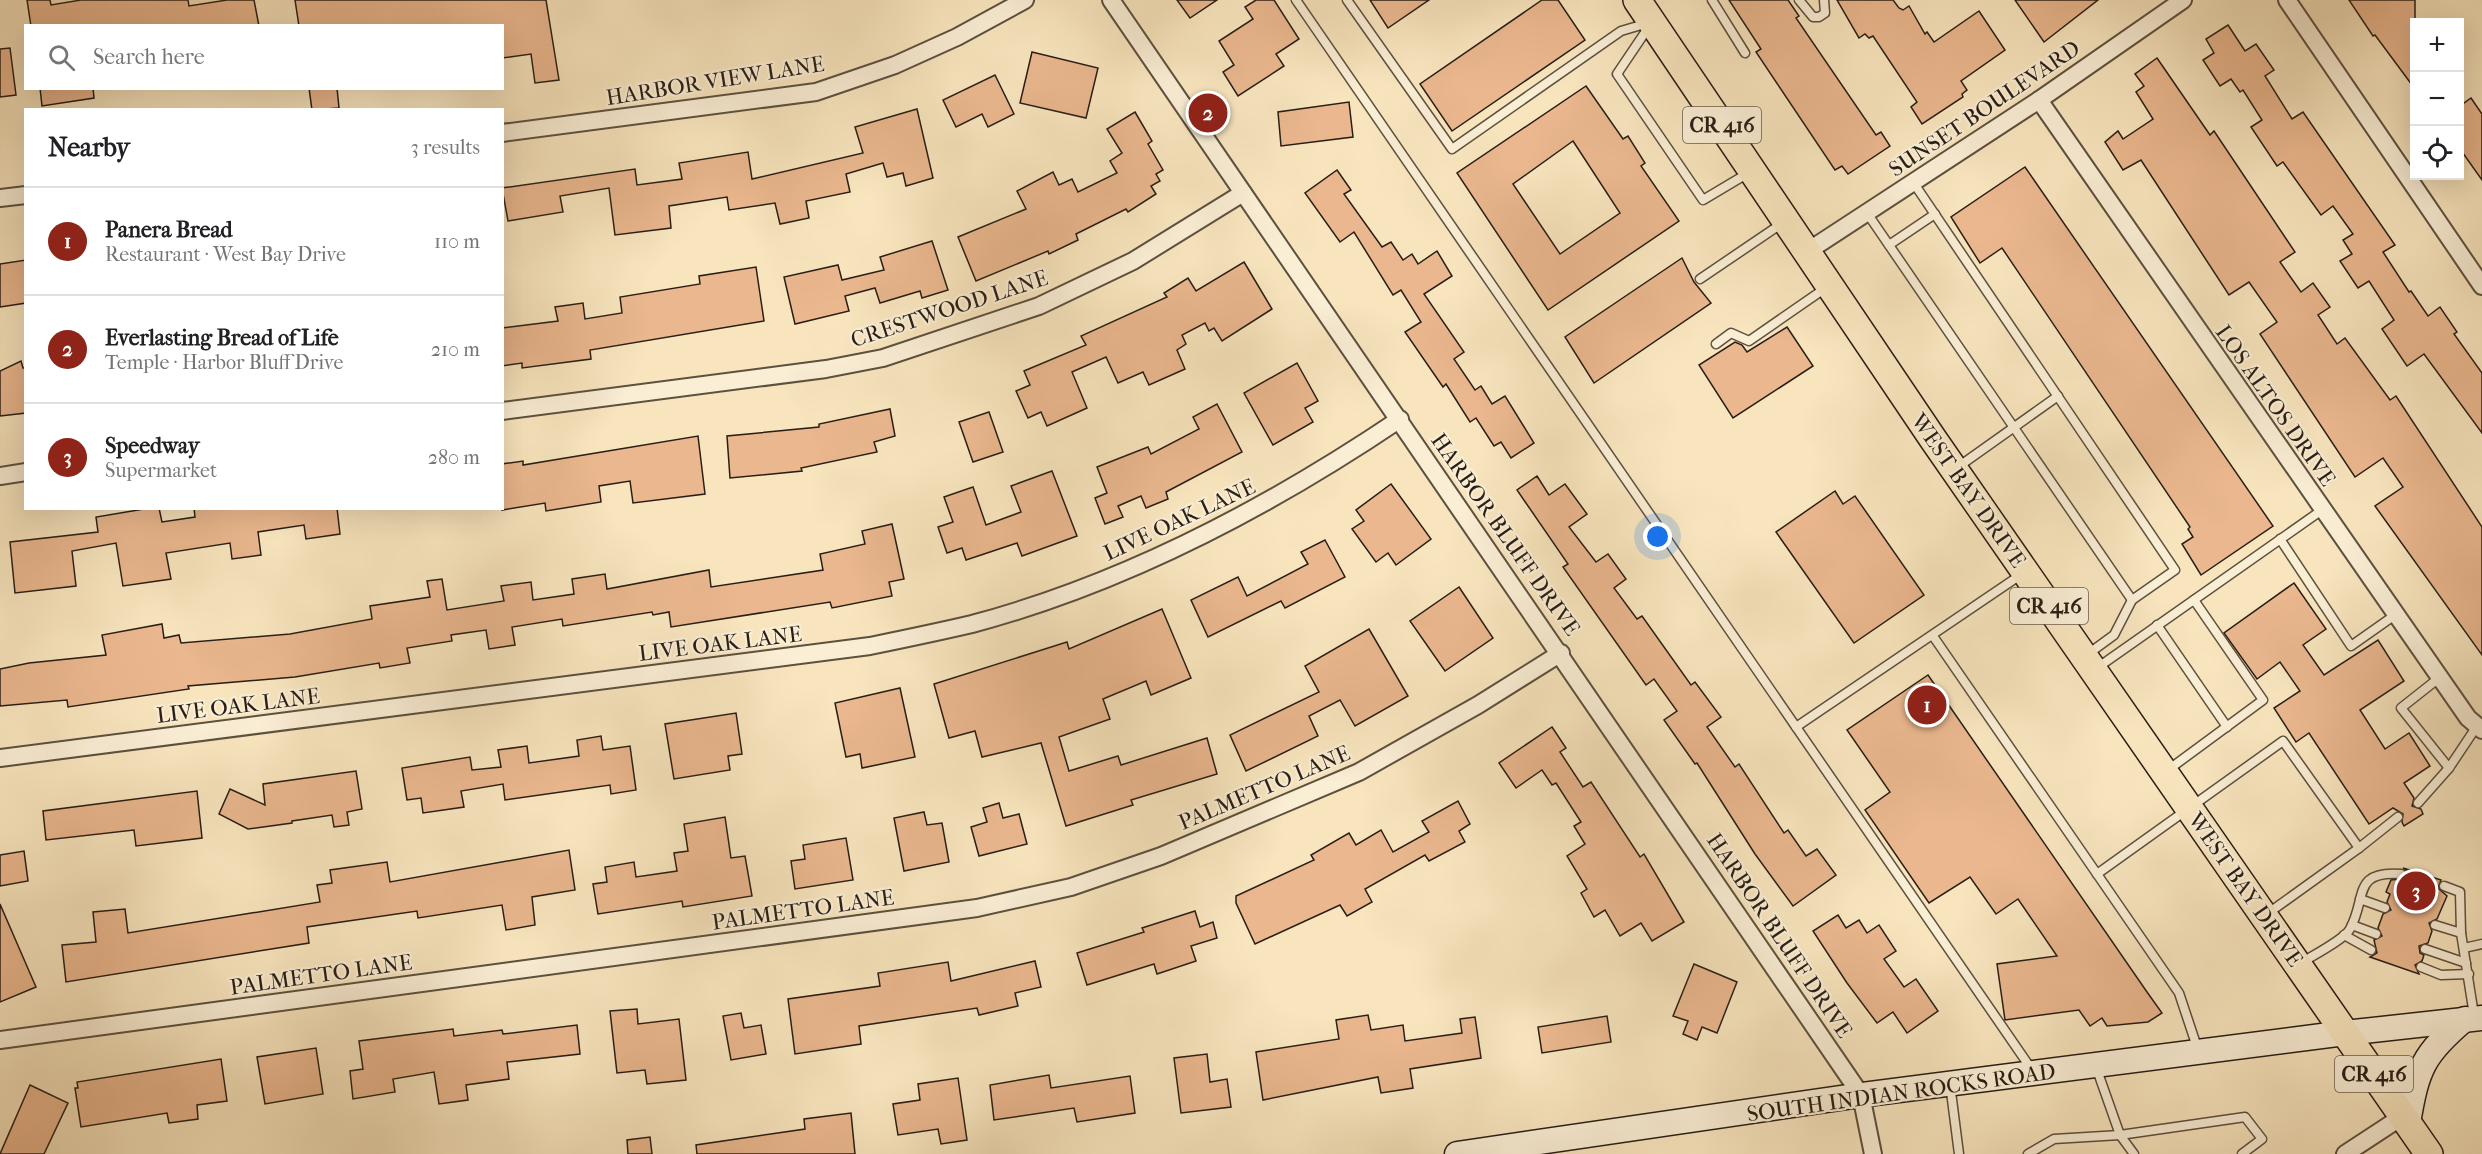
<!DOCTYPE html>
<html lang="en">
<head>
<meta charset="utf-8">
<style>
  body { margin:0; font-family:"IM FELL French Canon",serif; background:#f6f6f6; color:#202124 }
  .controls { position:absolute; right:18px; top:18px; display:grid; overflow:hidden; border-radius:0px; box-shadow:0 6px 24px #0002 }
  .controls button { width:54px; height:54px; display:grid; place-items:center; padding:0; border:0; border-bottom:2px solid #e0e0e0; background:#fff; color:#202124; font:30px sans-serif }
  .you { position:absolute; left:1658px; top:537px; width:21px; height:21px; margin:-15px; border:4px solid #fff; border-radius:50%; background:#1a73e8; box-shadow:0 0 0 9px #1a73e833 }
  .badge { display:grid; place-items:center; width:39px; height:39px; border-radius:50%; background:#8f2418; color:#fff; font-size:20px; font-weight:700 }
  .pin { position:absolute; translate:-50% -50%; border:3px solid #fff; box-shadow:0 2px 6px #0006 }
  .list { margin:0; padding:0; list-style:none }
  h2 { display:flex; justify-content:space-between; align-items:center; height:78px; margin:0; padding:0 24px; font-size:26px }
  h2 small { font-size:20px; font-weight:400; color:#757577 }
  .list li { display:grid; grid-template-columns:39px 1fr auto; gap:18px; align-items:center; box-sizing:border-box; height:108px; padding:0 24px; border-top:2px solid #e0e0e0 }
  .list b { display:block; font-size:22px; white-space:nowrap }
  .list p { margin:0; font-size:20px; white-space:nowrap; color:#757577 }
  .list em { font-size:20px; font-style:normal; color:#757577 }
  .icon { flex:none; width:33px; height:33px; fill:none; stroke:currentColor; stroke-width:2; stroke-linecap:round; stroke-linejoin:round }
  .map { position:relative; flex:none; width:2482px; height:1154px; overflow:hidden }
  .search { position:absolute; background:#fff; box-shadow:0 6px 24px #0002; left:24px; top:24px; width:480px; height:66px; display:flex; align-items:center; gap:15px; box-sizing:border-box; padding:0 21px; border-radius:0px; color:#757577; font-size:22px }
  .panel { position:absolute; background:#fff; box-shadow:0 6px 24px #0002; left:24px; top:108px; width:480px; height:402px; border-radius:0px }
  .map>svg:first-child { display:block }
  .building { fill:#eab78e; stroke:#281e15; stroke-width:1.5; fill-rule:evenodd }
  .lines { fill:none; stroke-linecap:round; stroke-linejoin:round }
  .lane-casing { stroke:#5c503f; stroke-width:11 }
  .street-casing { stroke:#5c503f; stroke-width:20 }
  .secondary-casing { stroke:#281e15; stroke-width:27 }
  .primary-casing { stroke:#281e15; stroke-width:30 }
  .lane { stroke:#faeed5; stroke-width:8 }
  .street { stroke:#faeed5; stroke-width:16 }
  .secondary { stroke:#faeed5; stroke-width:24 }
  .primary { stroke:#f8e5be; stroke-width:27 }
  .labels { text-anchor:middle; stroke-width:4.5; stroke-linejoin:round; paint-order:stroke }
  .shield { fill:#faeed5; stroke:#675c4f; stroke-width:1.5 }
  .shield-label { font-size:21px; font-weight:bold; fill:#281e15 }
  .street-label { font-size:22px; fill:#281e15; stroke:#faeed5 }
</style>
</head>
<body>
<div class="map">
<svg width="2482" height="1154" viewBox="0 0 2482 1154">
  <rect width="100%" height="100%" fill="#f8e5be"/>
  <filter id="stains"><feTurbulence type="fractalNoise" baseFrequency=".00333" numOctaves="4"/><feColorMatrix values="0 0 0 0 .2 0 0 0 0 .09 0 0 0 0 .02 0 0 0 .5 -.17"/></filter>
  <radialGradient id="worn" r=".72"><stop offset=".6" stop-color="#630" stop-opacity="0"/><stop offset="1" stop-color="#630" stop-opacity=".3"/></radialGradient>
  <!-- building -->
  <g class="building">
    <path d="M27,0H50L51,5L81,0H188L189,6L227,0H254L259,26H31Z"/>
    <path d="M295,0H546L559,80L535,83L531,54L502,58V26H299Z"/>
    <path d="M1177,0H1217L1190,18Z"/>
    <path d="M1256,0H1274L1299,39L1276,54L1284,66L1238,96L1223,72L1234,65L1219,41L1253,19L1245,7Z"/>
    <path d="M1370,0H1429L1388,28Z"/>
    <path d="M1542,0H1558L1585,40L1452,131L1420,84Z"/>
    <path d="M1729,0H1788L1799,16L1796,18L1876,135L1881,132L1890,146L1848,174L1842,166L1835,170L1756,52L1761,49Z"/>
    <path d="M1837,0H1893L1899,8L1903,10L1909,6L1925,34L1927,32L1934,42L1979,11L2005,50L1961,81L1967,90L1962,94L1963,97L1922,124L1911,107L1917,102L1873,36L1869,38L1865,34L1859,38Z"/>
    <path d="M2015,0H2098L2044,42Z"/>
    <path d="M2349,0H2415V89L2375,35L2373,36Z"/>
    <path d="M2228,25L2245,51L2256,44L2274,70L2265,76L2292,119L2303,112L2395,245L2383,252L2409,292L2411,291L2428,316L2440,307L2457,332L2454,334L2482,373V433L2424,354L2407,366L2382,329L2394,320L2369,281L2358,288L2340,261L2352,254L2343,240L2353,234L2333,206L2321,215L2283,162L2277,166L2251,127L2262,120L2243,90L2240,92L2231,79L2220,86L2203,60L2214,53L2206,39Z"/>
    <path d="M10,48L16,95L0,97V49Z"/>
    <path d="M1032,52L1098,68L1086,118L1020,103Z"/>
    <path d="M2157,58L2210,135L2214,131L2295,252L2280,262L2301,292L2313,283L2330,307L2318,315L2337,344L2345,338L2390,400L2396,396L2482,527V655L2375,506L2403,487L2383,458L2355,477L2260,334L2277,322L2249,282L2229,295L2141,160L2123,170L2105,142L2118,131L2123,139L2153,119L2136,92L2144,86L2135,74Z"/>
    <path d="M995,75L1014,114L988,127L982,114L956,127L943,100Z"/>
    <path d="M1586,86L1623,139L1628,136L1645,163L1641,166L1679,221L1548,310L1457,173ZM1573,141L1620,213L1560,254L1513,184Z"/>
    <path d="M40,88H93L94,98L42,106Z"/>
    <path d="M309,88H337L339,108L312,110Z"/>
    <path d="M2471,98L2482,114V180L2460,149V106Z"/>
    <path d="M1349,102L1353,137L1281,146L1278,112Z"/>
    <path d="M917,109L933,178L906,186L903,173L887,177L883,163L846,174L850,192L806,201L809,218L780,224L775,203L729,210L727,197L669,206L671,228L615,235L609,188L560,196L563,212L508,221L502,188L635,169L637,185L682,179L679,163L748,152L752,179L863,153L855,127Z"/>
    <path d="M1135,112L1152,141L1148,144L1163,170L1156,174L1160,181L1151,186L1156,194L1128,212L1126,209L1076,234L1078,240L1049,254L1048,251L976,281L958,237L1026,209L1017,191L1053,172L1059,185L1072,179L1078,192L1117,173L1110,161L1122,153L1107,129Z"/>
    <path d="M2025,167L2273,526L2201,575L2182,544L2193,537L2188,529L2190,527L2002,248L1980,263L1951,217Z"/>
    <path d="M1337,170L1351,190L1344,194L1382,247L1391,242L1403,260L1412,254L1418,264L1437,251L1452,276L1424,294L1464,352L1454,359L1475,390L1481,386L1492,404L1505,396L1534,443L1511,458L1501,442L1494,446L1476,418L1470,422L1446,384L1443,387L1405,332L1421,322L1401,290L1393,295L1354,232L1340,242L1305,193Z"/>
    <path d="M932,241L948,290L922,298L920,291L880,303L875,288L845,296L849,311L795,324L784,277L838,265L842,280L884,270L880,257Z"/>
    <path d="M1682,258L1694,282L1711,303L1594,383L1565,337Z"/>
    <path d="M26,260V303L0,307V264Z"/>
    <path d="M1244,262L1272,309L1222,341L1214,328L1209,331L1205,323L1182,335L1186,344L1177,350L1185,369L1149,385L1143,372L1118,383L1106,357L1072,372L1087,408L1047,426L1041,412L1028,418L1016,391L1030,385L1024,371L1086,345L1081,336L1167,297L1164,293L1188,278L1196,291Z"/>
    <path d="M756,267L764,321L590,350L591,359L522,368V363L502,366V328L558,321L555,307L583,303L585,319L622,313L620,297L700,284L699,276Z"/>
    <path d="M1787,327L1813,366L1733,418L1699,365L1735,342L1742,345L1747,352Z"/>
    <path d="M21,361L23,368H26V413L0,416V371Z"/>
    <path d="M1297,363L1318,401L1305,408L1313,422L1273,445L1244,393Z"/>
    <path d="M1217,404L1242,452L1166,492L1168,499L1146,508L1141,496L1118,506L1123,517L1105,524L1095,498L1107,493L1097,467L1148,447L1151,454L1199,429L1193,417Z"/>
    <path d="M890,409L895,436L874,442L877,452L801,468L802,471L730,478L727,436L819,427V424Z"/>
    <path d="M989,412L1003,452L973,462L959,422Z"/>
    <path d="M698,436L705,494L633,503L630,481L599,486L601,502L546,511L545,503L502,510V464L523,461V465Z"/>
    <path d="M1052,471L1077,536L1022,556L1017,543L966,560L962,548L947,553L938,527L953,522L944,497L973,487L986,525L1021,512L1011,486Z"/>
    <path d="M1537,476L1549,495L1565,484L1587,514L1569,527L1596,562L1608,554L1626,579L1614,588L1637,619L1642,616L1691,685L1695,682L1721,717L1707,727L1735,767L1739,764L1784,833L1788,830L1806,856L1817,849L1836,875L1793,906L1755,854L1697,763L1695,764L1664,720L1677,711L1654,679L1646,685L1563,567L1568,564L1517,490Z"/>
    <path d="M1391,484L1431,539L1396,565L1388,553L1376,562L1352,529L1364,521L1356,510Z"/>
    <path d="M1835,491L1843,504L1855,496L1924,595L1854,643L1776,532Z"/>
    <path d="M150,508H159L162,522L195,517L194,508H337L340,534L306,539L304,525L258,532L261,555L232,559L230,543L166,553L171,579L123,586L116,543L72,551L76,586L15,593L10,542L98,532L96,517Z"/>
    <path d="M892,524L904,579L889,582L892,596L832,608L830,602L671,627L669,612L653,615L652,612L563,626L562,619L512,627L515,645L489,649L486,630L451,635L452,641L407,648L410,663L380,668L379,663L295,677L188,686L189,689L68,707L67,700L0,706V669L29,663L106,655L102,635L162,624L164,638L179,635L181,643L290,634L372,619L370,606L430,597L427,581L442,579L447,610L504,601L501,586L531,582L533,600L574,594L572,579L605,574L607,589L709,570L711,587L823,570L820,554L865,544L862,531Z"/>
    <path d="M1325,540L1345,577L1285,608L1281,601L1208,637L1191,600L1238,577L1247,596L1308,564L1301,552Z"/>
    <path d="M2294,583L2326,629L2303,645L2324,675L2378,640L2404,681L2360,710L2385,749L2409,733L2430,766L2404,783L2414,798L2412,806L2421,809L2423,814L2404,826L2402,822L2403,814L2393,808L2369,824L2309,733L2296,742L2274,708L2300,691L2280,662L2257,679L2224,633Z"/>
    <path d="M1459,587L1493,638L1445,671L1410,621Z"/>
    <path d="M1162,609L1191,678L1151,695L1146,681L1103,699L1110,719L1059,737L1069,771L1118,756L1121,765L1207,738L1217,774L1131,800L1133,805L1066,826L1041,743L982,757L975,731L949,738L934,684L1067,642L1069,649Z"/>
    <path d="M1369,629L1408,696L1355,726L1340,700L1309,716L1318,736L1246,771L1230,735L1319,692L1305,666Z"/>
    <path d="M1928,675L2147,992L2162,1013L2148,1022L2107,1026L2102,1018L2090,1026L2079,1010L2005,1020L1997,964L2057,956L2018,899L1996,914L1970,877L1929,903L1865,810L1890,792L1847,730Z"/>
    <path d="M900,688L915,757L862,768L860,754L846,757L835,703Z"/>
    <path d="M736,713L742,754L728,756L730,770L674,779L665,724Z"/>
    <path d="M1552,727L1566,748L1560,752L1583,787L1591,782L1640,857L1644,854L1684,922L1652,941L1641,923L1620,936L1605,910L1594,917L1581,893L1587,889L1567,856L1585,844L1574,826L1581,822L1556,783L1552,785L1542,770L1516,788L1499,763Z"/>
    <path d="M601,736L603,750L630,746L636,790L611,794L610,785L505,800L503,784L461,791L464,807L423,813L421,798L407,800L402,768L470,757L472,770L501,767L498,750L527,746L529,763L579,756L577,740Z"/>
    <path d="M356,771L362,809L347,812L349,825L334,827L332,815L292,821V823L248,829L219,814L230,789L265,805L263,784Z"/>
    <path d="M197,791L202,838L136,846L134,830L46,840L43,811Z"/>
    <path d="M1458,801L1470,824L1459,831L1465,842L1429,861L1425,855L1365,889L1372,902L1347,916L1340,905L1255,944L1236,903V896L1314,860L1311,855L1349,833L1356,845L1381,830L1393,852L1429,832L1422,821Z"/>
    <path d="M999,803L1003,818L1019,814L1027,844L979,856L971,827L987,822L983,808Z"/>
    <path d="M924,812L927,825L942,823L949,862L904,871L894,818Z"/>
    <path d="M725,817L731,858L745,856L752,896L683,907L682,901L598,914L593,884L607,882L605,867L634,862L636,877L677,871L674,853L688,851L684,824Z"/>
    <path d="M846,838L853,880L795,889L791,861L805,859L803,845Z"/>
    <path d="M569,850L575,890L532,897L535,925L506,930L502,905L418,918L417,911L307,927L309,943L66,982L62,945L96,942L93,912L125,909L128,933L320,902L317,885L332,883L330,870L387,862L390,882Z"/>
    <path d="M24,851L28,881L0,886V855Z"/>
    <path d="M2403,868L2441,880L2438,888L2447,896L2437,919L2429,923L2432,931L2428,943L2419,946L2420,953L2424,955L2422,961L2415,965L2419,974L2370,957L2377,953L2374,940L2382,936L2378,928L2383,914L2391,910L2387,902L2390,894L2386,892L2391,880L2406,878L2407,871Z"/>
    <path d="M0,904L36,987L0,1002Z"/>
    <path d="M1195,911L1200,927L1213,922L1217,938L1191,946L1196,961L1157,974L1154,964L1087,985L1077,953L1144,932L1142,928Z"/>
    <path d="M1838,915L1846,928L1859,920L1867,933L1879,925L1896,951L1884,959L1904,987L1916,979L1938,1011L1907,1033L1893,1012L1877,1023L1847,983L1813,931Z"/>
    <path d="M1035,961L1041,987L1015,993L1018,1006L979,1015L977,1008L859,1026L861,1044L795,1054L788,999L880,986L878,973L948,962L951,981Z"/>
    <path d="M1694,964L1737,982L1717,1033L1702,1027L1697,1040L1683,1034L1688,1021L1673,1016Z"/>
    <path d="M637,1009L638,1024L679,1019L686,1080L647,1084L645,1070L617,1073L610,1011Z"/>
    <path d="M741,1013L744,1028L761,1025L766,1054L731,1060L723,1016Z"/>
    <path d="M1368,1015L1371,1030L1403,1025L1405,1041L1462,1033L1460,1019L1475,1017L1481,1058L1410,1069L1413,1088L1381,1093L1378,1077L1263,1100L1256,1052L1339,1039L1336,1020Z"/>
    <path d="M1607,1016L1611,1042L1542,1053L1538,1027Z"/>
    <path d="M577,1025L580,1054L507,1062L509,1079L466,1085L468,1100L439,1104L434,1072L393,1079L395,1092L353,1099L350,1071L363,1069L359,1041L453,1029L454,1036L502,1030L503,1034Z"/>
    <path d="M316,1048L323,1094L265,1104L257,1057Z"/>
    <path d="M1207,1054L1210,1082L1227,1079L1231,1107L1181,1113L1174,1058Z"/>
    <path d="M221,1059L227,1101L197,1105L198,1119L169,1123L167,1113L81,1127L75,1088H78L77,1082Z"/>
    <path d="M1049,1075L1051,1088L1130,1076L1135,1113L1077,1122L1074,1108L994,1120L990,1085Z"/>
    <path d="M958,1078L967,1140L941,1144L938,1129L898,1135L893,1104L920,1100L918,1084Z"/>
    <path d="M30,1085L68,1103L44,1154H0Z"/>
    <path d="M851,1113L855,1154H697L696,1145L805,1129L804,1119Z"/>
    <path d="M650,1137L652,1154H628L627,1140Z"/>
  </g>
  <g class="lines">
    <defs>
      <g id="lane">
        <path d="M1296,0L2032,1070"/>
        <path d="M1347,0L1452,149L1621,31L1648,23"/>
        <path d="M1712,0L1745,53"/>
        <path d="M1799,0L1813,17H1819L1825,13L1824,0"/>
        <path d="M1650,25L1617,74L1703,200L1750,172"/>
        <path d="M1867,213L2132,600L2175,570L1913,182"/>
        <path d="M1889,245L1935,214"/>
        <path d="M1700,279L1784,222"/>
        <path d="M1716,344L1731,333L1749,341L1827,287"/>
        <path d="M1958,467L2058,396"/>
        <path d="M2280,539L2351,646L2395,615"/>
        <path d="M2157,625L2227,727"/>
        <path d="M1933,636L2179,993L2198,1050"/>
        <path d="M2088,654L2114,635L2132,600"/>
        <path d="M2097,668L2322,510"/>
        <path d="M2439,678L2401,708L2449,768"/>
        <path d="M1796,727L2022,574"/>
        <path d="M2168,770L2263,700L2194,600"/>
        <path d="M2418,803L2449,768L2477,726"/>
        <path d="M2359,848L2398,817"/>
        <path d="M2097,874L2283,741L2359,848L2267,914"/>
        <path d="M2444,886L2460,892L2461,933L2474,1015"/>
        <path d="M2360,899L2385,908"/>
        <path d="M2352,925L2376,934"/>
        <path d="M2435,925L2461,933"/>
        <path d="M2344,935L2371,950"/>
        <path d="M2464,948L2482,944"/>
        <path d="M2425,949L2466,963"/>
        <path d="M2301,963C2312,956 2345,939 2350,929C2367,898 2352,870 2401,874"/>
        <path d="M2421,967L2441,975L2469,974"/>
        <path d="M2096,1067L2120,1135L2134,1154"/>
        <path d="M1950,1084L1959,1154"/>
        <path d="M2028,1154L2054,1139L2120,1135L2245,1117L2262,1139L2242,1154"/>
      </g>
      <g id="street">
        <path d="M1111,0L1861,1095L1873,1154"/>
        <path d="M2287,0L2482,286"/>
        <path d="M2039,100L2468,718L2482,730"/>
        <path d="M502,133L816,92L895,65L957,37L1025,0"/>
        <path d="M0,198L26,195"/>
        <path d="M1808,251L2039,100L2183,0"/>
        <path d="M502,411L826,369L883,358L1039,306L1133,261L1243,193"/>
        <path d="M0,476L26,472"/>
        <path d="M0,758L870,646C904,639 938,632 972,624C1126,583 1268,508 1400,419"/>
        <path d="M0,1040L977,908L1071,887L1161,856L1359,772L1478,705L1561,653"/>
        <path d="M2345,1154L2403,1116"/>
      </g>
      <g id="secondary">
        <path d="M2408,1123C2417,1069 2423,1054 2465,1019"/>
        <path d="M1457,1154L1861,1095L2345,1033L2482,1018"/>
      </g>
      <path id="primary" d="M1637,0L1933,439L2429,1154"/>
    </defs>
    <!-- lane casing -->
    <use href="#lane" class="lane-casing"/>
    <!-- street casing -->
    <use href="#street" class="street-casing"/>
    <!-- secondary casing -->
    <use href="#secondary" class="secondary-casing"/>
    <!-- primary casing -->
    <use href="#primary" class="primary-casing"/>
    <!-- lane -->
    <use href="#lane" class="lane"/>
    <!-- street -->
    <use href="#street" class="street"/>
    <!-- secondary -->
    <use href="#secondary" class="secondary"/>
    <!-- primary -->
    <use href="#primary" class="primary"/>
  </g>
  <g class="labels">
    <!-- shield labels -->
    <g class="shield">
      <rect x="1683" y="107" width="78" height="36" rx="4.5"/>
      <rect x="2010" y="588" width="78" height="36" rx="4.5"/>
      <rect x="2335" y="1056" width="78" height="36" rx="4.5"/>
    </g>
    <g class="shield-label">
      <text x="1722" y="132">CR 416</text>
      <text x="2049" y="613">CR 416</text>
      <text x="2374" y="1081">CR 416</text>
    </g>
    <!-- street labels -->
    <g class="street-label">
      <text transform="translate(715 80) rotate(-9)" y="8">HARBOR VIEW LANE</text>
      <text transform="translate(1984 108) rotate(-34)" y="8">SUNSET BOULEVARD</text>
      <text transform="translate(949 308) rotate(-18)" y="8">CRESTWOOD LANE</text>
      <text transform="translate(2276 405) rotate(55)" y="8">LOS ALTOS DRIVE</text>
      <text transform="translate(1969 490) rotate(55)" y="8">WEST BAY DRIVE</text>
      <text transform="translate(1179 519) rotate(-25)" y="8">LIVE OAK LANE</text>
      <text transform="translate(1506 534) rotate(55)" y="8">HARBOR BLUFF DRIVE</text>
      <text transform="translate(720 643) rotate(-7)" y="8">LIVE OAK LANE</text>
      <text transform="translate(238 705) rotate(-7)" y="8">LIVE OAK LANE</text>
      <text transform="translate(1264 787) rotate(-23)" y="8">PALMETTO LANE</text>
      <text transform="translate(2246 889) rotate(55)" y="8">WEST BAY DRIVE</text>
      <text transform="translate(803 909) rotate(-8)" y="8">PALMETTO LANE</text>
      <text transform="translate(1780 935) rotate(56)" y="8">HARBOR BLUFF DRIVE</text>
      <text transform="translate(321 974) rotate(-8)" y="8">PALMETTO LANE</text>
      <text transform="translate(1901 1092) rotate(-8)" y="8">SOUTH INDIAN ROCKS ROAD</text>
    </g>
  </g>
  <rect width="100%" height="100%" filter="url(#stains)"/>
  <rect width="100%" height="100%" fill="url(#worn)"/>
</svg>
<div class="controls">
<button>+</button>
<button>−</button>
<button><svg class="icon" aria-label="locate" viewBox="0 0 24 24"><circle cx="12" cy="12" r="6"/><path d="M12 2v4M12 18v4M2 12h4M18 12h4"/></svg></button>
</div>
<div class="you"></div>
<div class="pin badge" style="left:1927px;top:705px">1</div>
<div class="pin badge" style="left:1208px;top:113px">2</div>
<div class="pin badge" style="left:2416px;top:891px">3</div>
<div class="search"><svg class="icon" aria-label="search" viewBox="0 0 24 24"><circle cx="10" cy="10" r="6"/><path d="M15 15l6 6"/></svg>Search here</div>
<section class="panel">
<h2>Nearby<small>3 results</small></h2>
<ul class="list">
<li><span class="badge">1</span><div><b>Panera Bread</b><p>Restaurant · West Bay Drive</p></div><em>110 m</em></li>
<li><span class="badge">2</span><div><b>Everlasting Bread of Life</b><p>Temple · Harbor Bluff Drive</p></div><em>210 m</em></li>
<li><span class="badge">3</span><div><b>Speedway</b><p>Supermarket</p></div><em>280 m</em></li>
</ul>
</section>
</div>
</body>
</html>
